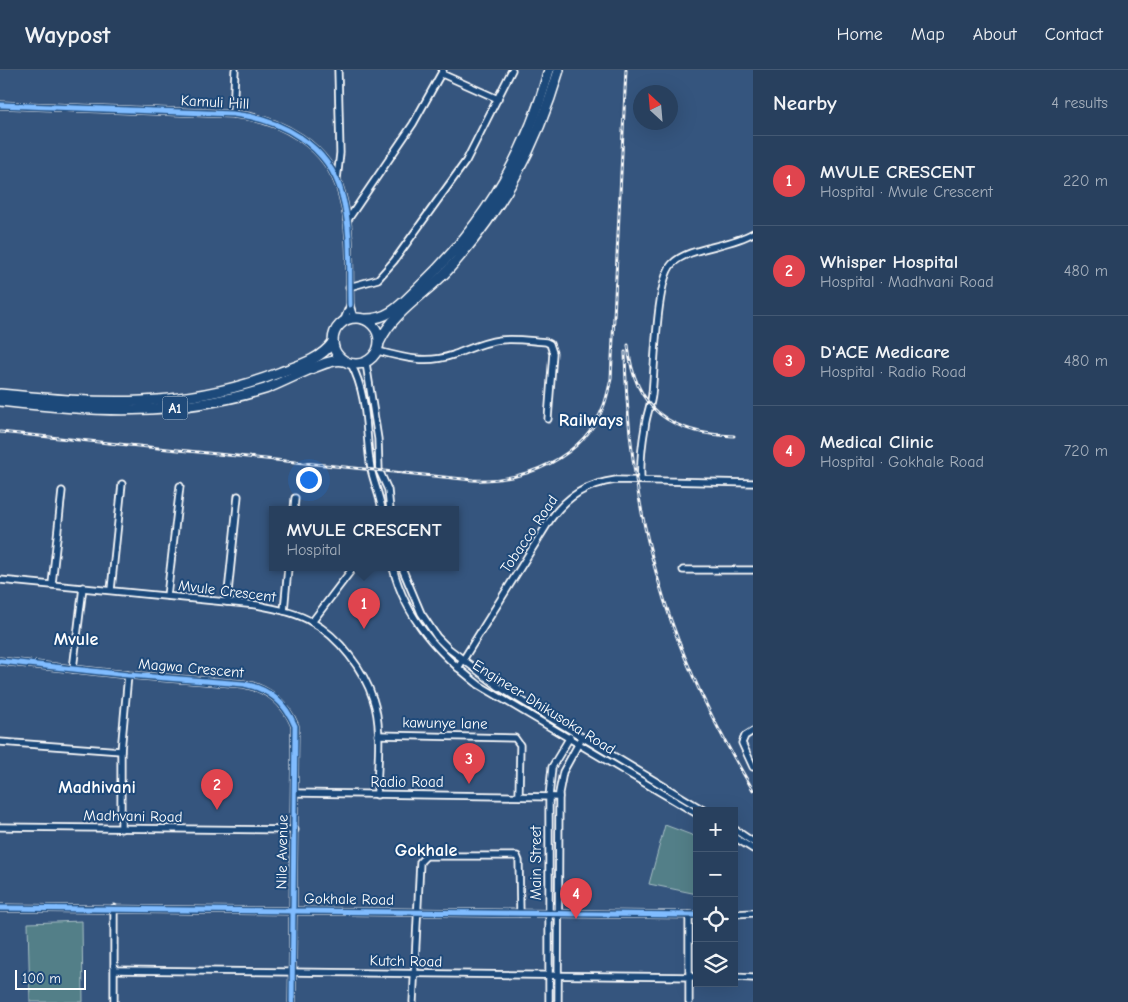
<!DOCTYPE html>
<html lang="en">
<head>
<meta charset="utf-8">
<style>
  body { margin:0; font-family:"Comic Neue",sans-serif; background:#344b67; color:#f1f3f6 }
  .controls { position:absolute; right:15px; bottom:15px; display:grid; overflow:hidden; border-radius:0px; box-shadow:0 5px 20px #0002 }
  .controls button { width:45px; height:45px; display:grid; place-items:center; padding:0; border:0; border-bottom:1px solid #445973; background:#28405e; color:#f1f3f6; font:25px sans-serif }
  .compass { position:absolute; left:633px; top:15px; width:45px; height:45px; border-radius:50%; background:#28405e; box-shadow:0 5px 20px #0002; rotate:334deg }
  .scale { position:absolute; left:15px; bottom:12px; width:71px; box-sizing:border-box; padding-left:5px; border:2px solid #fff; border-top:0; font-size:14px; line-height:18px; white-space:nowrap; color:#fff; -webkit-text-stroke:4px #1f4a7a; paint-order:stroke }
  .you { position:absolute; left:308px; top:409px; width:18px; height:18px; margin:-12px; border:4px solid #fff; border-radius:50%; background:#1a73e8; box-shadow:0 0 0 8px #1a73e833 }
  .badge { display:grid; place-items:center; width:32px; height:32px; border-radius:50%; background:#ffd166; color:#fff; font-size:16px; font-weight:700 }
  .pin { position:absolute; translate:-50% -41px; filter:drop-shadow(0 1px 2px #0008) }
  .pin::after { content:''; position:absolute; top:26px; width:18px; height:15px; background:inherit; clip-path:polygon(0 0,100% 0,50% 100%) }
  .popup { position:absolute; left:269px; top:436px; width:190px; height:65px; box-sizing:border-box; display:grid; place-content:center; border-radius:0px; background:#28405e; filter:drop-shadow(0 1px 4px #0005); font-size:16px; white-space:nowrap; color:#a5afbc }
  .popup b { font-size:19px; color:#f1f3f6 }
  .popup::after { content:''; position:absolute; left:50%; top:100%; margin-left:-10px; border:10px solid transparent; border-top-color:#28405e }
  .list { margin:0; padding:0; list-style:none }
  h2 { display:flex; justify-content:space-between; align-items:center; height:65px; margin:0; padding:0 20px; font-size:21px }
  h2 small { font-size:16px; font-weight:400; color:#a5afbc }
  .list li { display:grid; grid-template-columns:32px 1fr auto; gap:15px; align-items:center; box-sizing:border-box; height:90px; padding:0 20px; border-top:1px solid #445973 }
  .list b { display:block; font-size:19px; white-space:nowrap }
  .list p { margin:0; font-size:16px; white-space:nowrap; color:#a5afbc }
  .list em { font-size:16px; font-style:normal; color:#a5afbc }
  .icon { flex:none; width:28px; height:28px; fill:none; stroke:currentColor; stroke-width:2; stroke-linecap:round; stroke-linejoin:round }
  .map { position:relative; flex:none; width:753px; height:932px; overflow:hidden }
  header { display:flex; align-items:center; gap:30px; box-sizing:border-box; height:70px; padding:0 25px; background:#28405e; border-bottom:1px solid #445973 }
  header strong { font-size:24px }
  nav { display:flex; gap:28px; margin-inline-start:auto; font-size:18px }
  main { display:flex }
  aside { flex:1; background:#28405e }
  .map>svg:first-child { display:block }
  .green { fill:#527f88; stroke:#a8bfc4 }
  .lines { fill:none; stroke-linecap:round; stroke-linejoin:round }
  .minor-casing { stroke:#fff; stroke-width:9 }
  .highway-casing { stroke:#fff; stroke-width:12 }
  .minor { stroke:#1f4a7a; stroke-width:5.5 }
  .highway { stroke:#1f4a7a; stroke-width:9 }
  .rail-casing { stroke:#fff; stroke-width:3 }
  .rail { stroke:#1f4a7a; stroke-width:1; stroke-dasharray:4; stroke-linecap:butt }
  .cycleway-casing { stroke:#1f4a7a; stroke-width:8 }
  .cycleway { stroke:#80bcff; stroke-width:5 }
  .labels { text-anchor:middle; stroke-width:4; stroke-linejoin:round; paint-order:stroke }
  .shield { fill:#1f4a7a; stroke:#bcc9d7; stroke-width:1 }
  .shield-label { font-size:14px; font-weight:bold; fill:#fff }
  .street-label { font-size:15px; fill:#fff; stroke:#1f4a7a }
  .quarter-label { font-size:18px; font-weight:bold; fill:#fff; stroke:#1f4a7a }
</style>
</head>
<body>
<header>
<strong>Waypost</strong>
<nav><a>Home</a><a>Map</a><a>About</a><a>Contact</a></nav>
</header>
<main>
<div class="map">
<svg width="753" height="932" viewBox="0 0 753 932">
  <rect width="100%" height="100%" fill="#35557e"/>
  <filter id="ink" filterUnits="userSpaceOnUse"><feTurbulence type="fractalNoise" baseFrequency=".02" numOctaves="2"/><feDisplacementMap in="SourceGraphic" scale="10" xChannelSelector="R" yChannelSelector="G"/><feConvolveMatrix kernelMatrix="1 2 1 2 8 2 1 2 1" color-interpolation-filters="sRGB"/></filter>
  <g filter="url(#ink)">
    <!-- green -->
    <g class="green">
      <path d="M665,755L697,767V824L649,814Z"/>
      <path d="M82,851L83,932H30L28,853Z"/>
    </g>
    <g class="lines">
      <defs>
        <g id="minor">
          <path d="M442,4L498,29"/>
          <path d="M0,35L233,44C281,49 329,75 342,125C352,160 349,199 350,235"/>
          <path d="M233,44L235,0"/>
          <path d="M337,110L340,83L338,0"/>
          <path d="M347,151L413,54L443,0"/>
          <path d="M349,217L378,209L394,191L466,91L512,0"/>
          <path d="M343,252L350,235L354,248"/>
          <path d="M378,281C404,288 427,294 453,285C469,279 483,272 500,270C515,268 531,271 546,272L550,274L553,283L548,349"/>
          <path d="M366,293L378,369L379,400L388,420L390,440"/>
          <path d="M351,294C369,327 365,364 371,399C374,413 380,426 382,440"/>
          <path d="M641,410C640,393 642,374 645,357C646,346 651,335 652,324C655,297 656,211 672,194C688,177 730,177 753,163"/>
          <path d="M294,440L295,428"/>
          <path d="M393,498C406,549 438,583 479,615L697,744"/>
          <path d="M402,498L421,543L437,567L448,578L499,617L705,741"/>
          <path d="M683,500H753"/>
          <path d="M0,510L257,535C275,539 295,542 312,552C339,567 364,600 373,629C383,658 377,695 377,725"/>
          <path d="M52,514L62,421"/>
          <path d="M111,520L122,414"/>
          <path d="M167,526L180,416"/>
          <path d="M227,532L238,426"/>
          <path d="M284,541L288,498"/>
          <path d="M312,552L353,498"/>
          <path d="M0,591L128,605L244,614C269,619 285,632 295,656L292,932"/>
          <path d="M458,598L550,450C568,425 587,414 616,410L753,413"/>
          <path d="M73,599L83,517"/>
          <path d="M753,661L745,666L742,673L753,697"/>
          <path d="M378,665L515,668L520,675L519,725"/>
          <path d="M0,672L121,681"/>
          <path d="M296,723L559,727"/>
          <path d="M0,757L295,760"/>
          <path d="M121,759V681L128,605"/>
          <path d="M734,759L753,772"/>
          <path d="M734,767L753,779"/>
          <path d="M0,838L697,845"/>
          <path d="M734,844L753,843"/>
          <path d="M689,845V932"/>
          <path d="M115,900L697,907"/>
          <path d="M734,907L753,908"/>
          <path d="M114,932V838"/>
          <path d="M413,932L420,792L426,786H517L519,791L520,843"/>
          <path d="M549,932V727L552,697L570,667"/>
          <path d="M558,932L559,723L563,702L580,671"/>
        </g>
        <g id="highway">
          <circle cx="356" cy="271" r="23"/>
          <path d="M364,249C390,250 403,232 420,216C483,156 527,83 549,0"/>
          <path d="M380,271C394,241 426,224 448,200C502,140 536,78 559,0"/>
          <path d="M0,324C99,334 186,340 281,302C300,295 321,289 333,272"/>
          <path d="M0,331C94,342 173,347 265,319C283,313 328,287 343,291"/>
        </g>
      </defs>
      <!-- minor casing -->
      <use href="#minor" class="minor-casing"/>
      <!-- highway casing -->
      <use href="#highway" class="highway-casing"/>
      <!-- minor -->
      <use href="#minor" class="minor"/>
      <!-- highway -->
      <use href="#highway" class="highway"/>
      <defs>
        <g id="rail">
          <path d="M628,275C634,340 672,364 734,366"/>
          <path d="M625,282C627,392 648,505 693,606C710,645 731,683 753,720"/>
          <path d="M0,362L473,410C525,412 584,388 604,335C607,327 609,317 611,309L626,0"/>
        </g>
      </defs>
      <!-- rail casing -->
      <use href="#rail" class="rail-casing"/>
      <!-- rail -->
      <use href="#rail" class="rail"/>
      <defs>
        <g id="cycleway">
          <path d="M0,35L233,44C281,49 329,75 342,125C352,160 349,199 350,235"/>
          <path d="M0,591L128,605L244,614C269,619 285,632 295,656L292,932"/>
          <path d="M0,838L697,845"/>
        </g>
      </defs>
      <!-- cycleway casing -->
      <use href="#cycleway" class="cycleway-casing"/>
      <!-- cycleway -->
      <use href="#cycleway" class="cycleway"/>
    </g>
  </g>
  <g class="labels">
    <!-- shield labels -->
    <rect class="shield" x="162.5" y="326.5" width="25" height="23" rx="4"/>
    <g class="shield-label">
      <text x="175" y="343">A1</text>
    </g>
    <!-- street labels -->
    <g class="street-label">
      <text transform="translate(215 32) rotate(3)" y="5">Kamuli Hill</text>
      <text transform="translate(529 464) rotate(-56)" y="5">Tobacco Road</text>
      <text transform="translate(227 521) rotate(7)" y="5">Mvule Crescent</text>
      <text transform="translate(191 598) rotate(5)" y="5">Magwa Crescent</text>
      <text transform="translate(544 637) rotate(32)" y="5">Engineer Dhikusoka Road</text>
      <text transform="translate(445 653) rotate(1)" y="5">kawunye lane</text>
      <text x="407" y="717">Radio Road</text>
      <text transform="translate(133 746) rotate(1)" y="5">Madhvani Road</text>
      <text transform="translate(282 782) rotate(-89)" y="5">Nile Avenue</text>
      <text transform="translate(536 793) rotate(-90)" y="5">Main Street</text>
      <text transform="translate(349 829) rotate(1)" y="5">Gokhale Road</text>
      <text transform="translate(406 891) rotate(1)" y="5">Kutch Road</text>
    </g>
    <!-- quarter labels -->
    <g class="quarter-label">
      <text x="591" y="356">Railways</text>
      <text x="76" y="575">Mvule</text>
      <text x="97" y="723">Madhivani</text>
      <text x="426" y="786">Gokhale</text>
    </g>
  </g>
</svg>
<div class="controls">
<button>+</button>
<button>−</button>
<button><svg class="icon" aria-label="locate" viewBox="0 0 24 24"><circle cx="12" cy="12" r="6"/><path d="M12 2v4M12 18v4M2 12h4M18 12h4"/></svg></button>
<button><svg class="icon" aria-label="layers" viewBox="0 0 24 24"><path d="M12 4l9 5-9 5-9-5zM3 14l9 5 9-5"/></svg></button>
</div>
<svg class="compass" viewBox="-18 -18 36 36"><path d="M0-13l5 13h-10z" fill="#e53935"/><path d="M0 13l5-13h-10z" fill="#a5afbc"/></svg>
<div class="scale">100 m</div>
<div class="you"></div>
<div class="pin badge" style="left:364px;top:559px;background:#e0444e">1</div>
<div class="popup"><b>MVULE CRESCENT</b>Hospital</div>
<div class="pin badge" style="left:217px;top:740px;background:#e0444e">2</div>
<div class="pin badge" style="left:469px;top:714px;background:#e0444e">3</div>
<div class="pin badge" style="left:576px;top:849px;background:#e0444e">4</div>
</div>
<aside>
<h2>Nearby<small>4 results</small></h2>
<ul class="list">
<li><span class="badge" style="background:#e0444e">1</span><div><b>MVULE CRESCENT</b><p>Hospital · Mvule Crescent</p></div><em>220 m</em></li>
<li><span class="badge" style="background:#e0444e">2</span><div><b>Whisper Hospital</b><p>Hospital · Madhvani Road</p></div><em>480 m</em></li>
<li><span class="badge" style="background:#e0444e">3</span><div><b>D'ACE Medicare</b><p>Hospital · Radio Road</p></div><em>480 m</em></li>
<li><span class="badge" style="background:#e0444e">4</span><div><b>Medical Clinic</b><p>Hospital · Gokhale Road</p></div><em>720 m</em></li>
</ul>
</aside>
</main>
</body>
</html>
